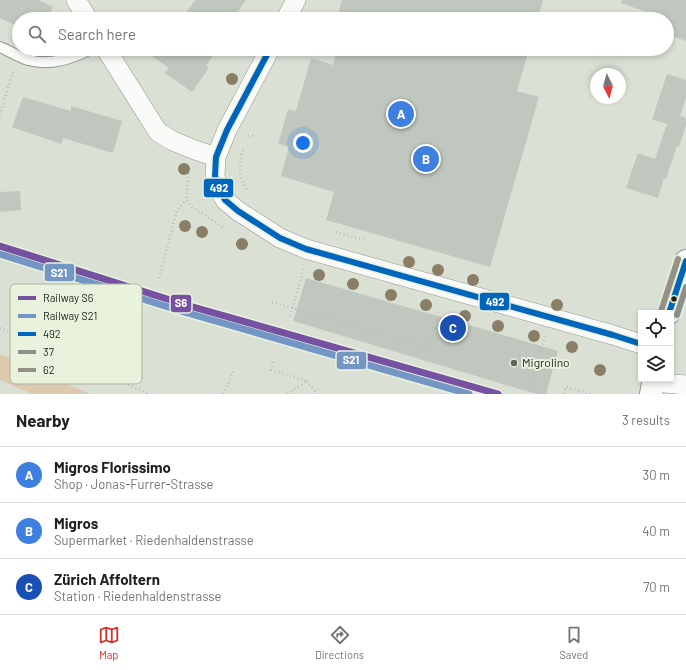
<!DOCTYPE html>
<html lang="en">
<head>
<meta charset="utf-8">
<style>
  body { margin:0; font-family:Barlow,sans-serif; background:#f6f6f6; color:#202124 }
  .controls { position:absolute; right:12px; bottom:12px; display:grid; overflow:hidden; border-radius:0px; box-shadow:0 2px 6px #0003 }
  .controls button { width:36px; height:36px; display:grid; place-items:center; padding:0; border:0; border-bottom:1px solid #e0e0e0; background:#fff; color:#202124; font:20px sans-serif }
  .compass { position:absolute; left:590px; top:68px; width:36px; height:36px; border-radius:50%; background:#fff; box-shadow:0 2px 6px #0003; rotate:174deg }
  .you { position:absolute; left:303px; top:143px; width:14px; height:14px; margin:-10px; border:3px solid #fff; border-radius:50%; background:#1a73e8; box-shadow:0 0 0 6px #1a73e833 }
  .badge { display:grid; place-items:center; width:26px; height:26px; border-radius:50%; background:#d93025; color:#fff; font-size:13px; font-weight:700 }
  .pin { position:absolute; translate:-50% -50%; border:2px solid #fff; box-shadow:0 1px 4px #0006 }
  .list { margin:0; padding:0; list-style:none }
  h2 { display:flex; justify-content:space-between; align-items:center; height:52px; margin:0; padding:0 16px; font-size:17px }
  h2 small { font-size:13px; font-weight:400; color:#757577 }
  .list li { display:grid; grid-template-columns:26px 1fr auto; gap:12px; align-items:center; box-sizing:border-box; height:56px; padding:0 16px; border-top:1px solid #e0e0e0 }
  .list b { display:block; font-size:15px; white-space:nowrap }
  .list p { margin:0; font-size:13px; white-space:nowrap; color:#757577 }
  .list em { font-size:13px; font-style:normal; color:#757577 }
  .icon { flex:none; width:22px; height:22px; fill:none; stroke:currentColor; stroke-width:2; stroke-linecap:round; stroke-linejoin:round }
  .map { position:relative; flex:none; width:686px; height:394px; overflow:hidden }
  .search { position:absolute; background:#fff; box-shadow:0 2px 6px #0003; left:12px; right:12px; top:12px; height:44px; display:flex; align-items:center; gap:10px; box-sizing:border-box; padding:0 14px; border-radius:22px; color:#757577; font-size:15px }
  .sheet { height:220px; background:#fff }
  nav { display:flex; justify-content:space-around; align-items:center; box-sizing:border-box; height:56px; border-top:1px solid #e0e0e0; background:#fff; font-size:11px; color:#757577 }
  nav a { display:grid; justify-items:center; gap:2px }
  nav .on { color:#d93025 }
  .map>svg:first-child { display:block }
  .green { fill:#ddc9ae }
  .building { fill:#c0c7bf }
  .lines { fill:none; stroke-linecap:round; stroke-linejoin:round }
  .service-casing { stroke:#93978f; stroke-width:12 }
  .minor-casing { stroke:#93978f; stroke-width:20 }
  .tertiary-casing { stroke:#93978f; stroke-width:24 }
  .path { stroke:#bcbfba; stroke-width:2.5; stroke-dasharray:1 3; stroke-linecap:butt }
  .service { stroke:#fafaf9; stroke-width:10 }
  .minor { stroke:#fafaf9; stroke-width:19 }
  .tertiary { stroke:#fafaf9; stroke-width:22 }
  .bus-1-casing { stroke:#e8f2dd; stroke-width:9 }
  .bus-2-casing { stroke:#e8f2dd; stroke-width:9 }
  .bus-3-casing { stroke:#e8f2dd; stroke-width:9 }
  .bus-1 { stroke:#0065bd; stroke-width:6 }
  .bus-2 { stroke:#8e908c; stroke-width:6 }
  .bus-3 { stroke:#969187; stroke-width:6 }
  .rail-1-casing { stroke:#e8f2dd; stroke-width:10 }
  .rail-2-casing { stroke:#e8f2dd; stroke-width:10 }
  .rail-1 { stroke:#7751a1; stroke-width:7 }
  .rail-2 { stroke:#7496c4; stroke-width:7 }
  .tree { fill:#8a7e67 }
  .bus-dot { fill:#1e221a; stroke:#e8f2dd; stroke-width:1.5 }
  .poi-dot { fill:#60645b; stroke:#e8f2dd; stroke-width:1.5 }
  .labels { text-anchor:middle; stroke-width:4; stroke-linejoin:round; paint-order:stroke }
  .poi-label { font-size:12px; fill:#1e221a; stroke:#e8f2dd; text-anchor:start }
  .key { fill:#e8f2dd; stroke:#abb4a2; stroke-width:1 }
  .key-label { font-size:11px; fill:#1e221a }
  .line-badge { stroke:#e8f2dd; stroke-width:1.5 }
  .badge-label { font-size:11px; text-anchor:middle; font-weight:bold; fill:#fff }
</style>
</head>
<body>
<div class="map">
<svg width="686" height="394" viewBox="0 0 686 394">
  <rect width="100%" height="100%" fill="#dbe0d5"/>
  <!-- green -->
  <path class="green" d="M0,354L90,394H32L0,380Z"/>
  <!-- building -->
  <g class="building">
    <path d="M0,0H38L53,7L47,19H19V27L0,18Z"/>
    <path d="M195,0H246L233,19H182Z"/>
    <path d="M342,0H543L538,19H337Z"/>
    <path d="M622,0H686V41L667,34V19L621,3Z"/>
    <path d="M142,49H217L206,66L209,68L192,92L165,73L169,68Z"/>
    <path d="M337,49H529L517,91L539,97L490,267L326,220L334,192L281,176L289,147L278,144L288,109L295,111L297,107L311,58L333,65Z"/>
    <path d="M667,74L686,80V98L680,116L686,118V125L679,147L677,146L666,179L664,178L658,198L626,188L638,153L655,159L667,124L652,119Z"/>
    <path d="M23,97L71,111V106L122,121L113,153L63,138L61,144L12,127Z"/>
    <path d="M20,191L21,210L0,212V192Z"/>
    <path d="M306,278L558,351L546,394H536L293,321Z"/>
  </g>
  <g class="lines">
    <defs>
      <path id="service" d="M0,47C9,51 19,57 28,60C50,66 71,59 91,49"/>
      <g id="minor">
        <path d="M76,0L88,19"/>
        <path d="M286,19L296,0"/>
        <path d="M106,49L158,132L173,141L195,150L216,157"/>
        <path d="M270,49L227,130L216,157L215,176L219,189L225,200L238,211L280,238L306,249L613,335L641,344"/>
        <path d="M653,382L686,385"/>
      </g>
      <g id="tertiary">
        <path d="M669,313L686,261"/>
        <path d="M651,394L654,379"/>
      </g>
    </defs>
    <!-- service casing -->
    <use href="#service" class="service-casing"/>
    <!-- minor casing -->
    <use href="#minor" class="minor-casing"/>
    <!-- tertiary casing -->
    <use href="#tertiary" class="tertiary-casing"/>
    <!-- path -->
    <g class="path">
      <path d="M0,115L13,71"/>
      <path d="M248,136L254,135"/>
      <path d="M243,150C239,166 237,178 249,192"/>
      <path d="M189,169L186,200L192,207L223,227"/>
      <path d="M336,232L364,240"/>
      <path d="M159,278L177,210L186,200"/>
      <path d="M272,302L433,349L432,358"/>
      <path d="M290,316L304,268"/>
      <path d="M0,328L149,394"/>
      <path d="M545,336L530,389L548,394"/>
      <path d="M427,347L438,312"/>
      <path d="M273,362L271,370L307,381L287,394"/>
      <path d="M307,381L317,394"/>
      <path d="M223,394L235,369"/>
      <path d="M564,394L566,387L591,394"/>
    </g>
    <!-- service -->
    <use href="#service" class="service"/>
    <!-- minor -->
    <use href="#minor" class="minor"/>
    <!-- tertiary -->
    <use href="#tertiary" class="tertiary"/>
    <defs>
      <g id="bus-1">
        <path d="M270,49L227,130L216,157L215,176L219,189L225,200L238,211L280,238L306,249L613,335L641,344"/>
        <path d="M669,313L686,261"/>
      </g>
      <path id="bus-2" d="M677,315L686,287"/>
      <path id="bus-3" d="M661,311L678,259"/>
    </defs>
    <!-- bus-1 casing -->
    <use href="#bus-1" class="bus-1-casing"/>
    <!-- bus-2 casing -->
    <use href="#bus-2" class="bus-2-casing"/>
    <!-- bus-3 casing -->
    <use href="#bus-3" class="bus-3-casing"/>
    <!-- bus-1 -->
    <use href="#bus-1" class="bus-1"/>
    <!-- bus-2 -->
    <use href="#bus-2" class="bus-2"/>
    <!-- bus-3 -->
    <use href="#bus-3" class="bus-3"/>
    <defs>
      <path id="rail-1" d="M0,246L186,305L498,394"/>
      <path id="rail-2" d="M0,254L184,312L469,394"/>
    </defs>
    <!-- rail-1 casing -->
    <use href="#rail-1" class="rail-1-casing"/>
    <!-- rail-2 casing -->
    <use href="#rail-2" class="rail-2-casing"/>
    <!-- rail-1 -->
    <use href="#rail-1" class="rail-1"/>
    <!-- rail-2 -->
    <use href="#rail-2" class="rail-2"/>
  </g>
  <!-- trees -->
  <g class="tree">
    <circle cx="232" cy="79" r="6"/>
    <circle cx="184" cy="169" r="6"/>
    <circle cx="185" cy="226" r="6"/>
    <circle cx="202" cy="232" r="6"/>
    <circle cx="242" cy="244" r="6"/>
    <circle cx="409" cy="262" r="6"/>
    <circle cx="438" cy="270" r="6"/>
    <circle cx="319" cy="275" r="6"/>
    <circle cx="473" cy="280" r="6"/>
    <circle cx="353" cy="284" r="6"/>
    <circle cx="391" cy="295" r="6"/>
    <circle cx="426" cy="305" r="6"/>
    <circle cx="557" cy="305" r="6"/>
    <circle cx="465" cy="316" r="6"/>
    <circle cx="498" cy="326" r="6"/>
    <circle cx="534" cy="336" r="6"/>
    <circle cx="572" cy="347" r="6"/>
    <circle cx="600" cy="370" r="6"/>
  </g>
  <!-- markers -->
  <circle class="bus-dot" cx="674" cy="299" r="3.5"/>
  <circle class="poi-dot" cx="514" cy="363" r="4"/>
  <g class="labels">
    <!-- poi labels -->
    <g class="poi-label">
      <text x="522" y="367">Migrolino</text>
    </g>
  </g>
  <!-- legend -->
  <rect x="10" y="284" width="132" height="100" rx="6" class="key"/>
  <rect x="18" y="296" width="18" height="4" fill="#7751a1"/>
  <rect x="18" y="314" width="18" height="4" fill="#7496c4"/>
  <rect x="18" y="332" width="18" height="4" fill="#0065bd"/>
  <rect x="18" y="350" width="18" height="4" fill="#8e908c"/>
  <rect x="18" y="368" width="18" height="4" fill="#969187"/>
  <g class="key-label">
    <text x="43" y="302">Railway S6</text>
    <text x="43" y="320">Railway S21</text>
    <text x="43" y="338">492</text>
    <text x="43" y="356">37</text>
    <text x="43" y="374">62</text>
  </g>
  <g class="line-badge">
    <rect x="203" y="178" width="31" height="20" rx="4" fill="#0065bd"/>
    <rect x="44" y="263" width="31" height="19" rx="4" fill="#7496c4"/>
    <rect x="479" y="292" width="31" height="19" rx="4" fill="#0065bd"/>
    <rect x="170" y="294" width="22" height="19" rx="4" fill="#7751a1"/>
    <rect x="336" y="351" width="31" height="19" rx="4" fill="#7496c4"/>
  </g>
  <g class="badge-label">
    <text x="219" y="192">492</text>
    <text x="59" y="277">S21</text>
    <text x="495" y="306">492</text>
    <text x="181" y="307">S6</text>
    <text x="351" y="364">S21</text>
  </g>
</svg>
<div class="controls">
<button><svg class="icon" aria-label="locate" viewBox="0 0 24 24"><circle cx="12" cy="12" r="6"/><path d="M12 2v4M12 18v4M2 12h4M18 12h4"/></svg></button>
<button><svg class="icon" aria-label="layers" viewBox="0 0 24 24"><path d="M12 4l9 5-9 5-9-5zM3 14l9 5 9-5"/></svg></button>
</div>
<svg class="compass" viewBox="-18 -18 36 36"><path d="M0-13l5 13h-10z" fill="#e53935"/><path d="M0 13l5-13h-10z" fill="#757577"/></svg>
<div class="you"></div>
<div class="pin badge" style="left:401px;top:114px;background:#3f7fe0">A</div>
<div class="pin badge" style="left:426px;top:159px;background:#3f7fe0">B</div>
<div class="pin badge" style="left:453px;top:328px;background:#1a4fb4">C</div>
<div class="search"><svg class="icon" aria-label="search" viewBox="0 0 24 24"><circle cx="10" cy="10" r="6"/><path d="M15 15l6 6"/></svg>Search here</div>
</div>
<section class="sheet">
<h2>Nearby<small>3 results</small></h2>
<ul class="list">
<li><span class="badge" style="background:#3f7fe0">A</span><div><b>Migros Florissimo</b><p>Shop · Jonas-Furrer-Strasse</p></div><em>30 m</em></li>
<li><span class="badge" style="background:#3f7fe0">B</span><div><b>Migros</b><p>Supermarket · Riedenhaldenstrasse</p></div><em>40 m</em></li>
<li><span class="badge" style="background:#1a4fb4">C</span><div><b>Zürich Affoltern</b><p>Station · Riedenhaldenstrasse</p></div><em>70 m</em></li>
</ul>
</section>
<nav>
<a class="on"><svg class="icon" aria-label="map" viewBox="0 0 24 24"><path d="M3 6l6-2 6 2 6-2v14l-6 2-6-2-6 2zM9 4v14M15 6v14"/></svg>Map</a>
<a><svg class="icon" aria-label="directions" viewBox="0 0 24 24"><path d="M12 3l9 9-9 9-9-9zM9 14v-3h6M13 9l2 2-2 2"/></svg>Directions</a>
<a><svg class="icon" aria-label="saved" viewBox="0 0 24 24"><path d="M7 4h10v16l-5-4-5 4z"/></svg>Saved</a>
</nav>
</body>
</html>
